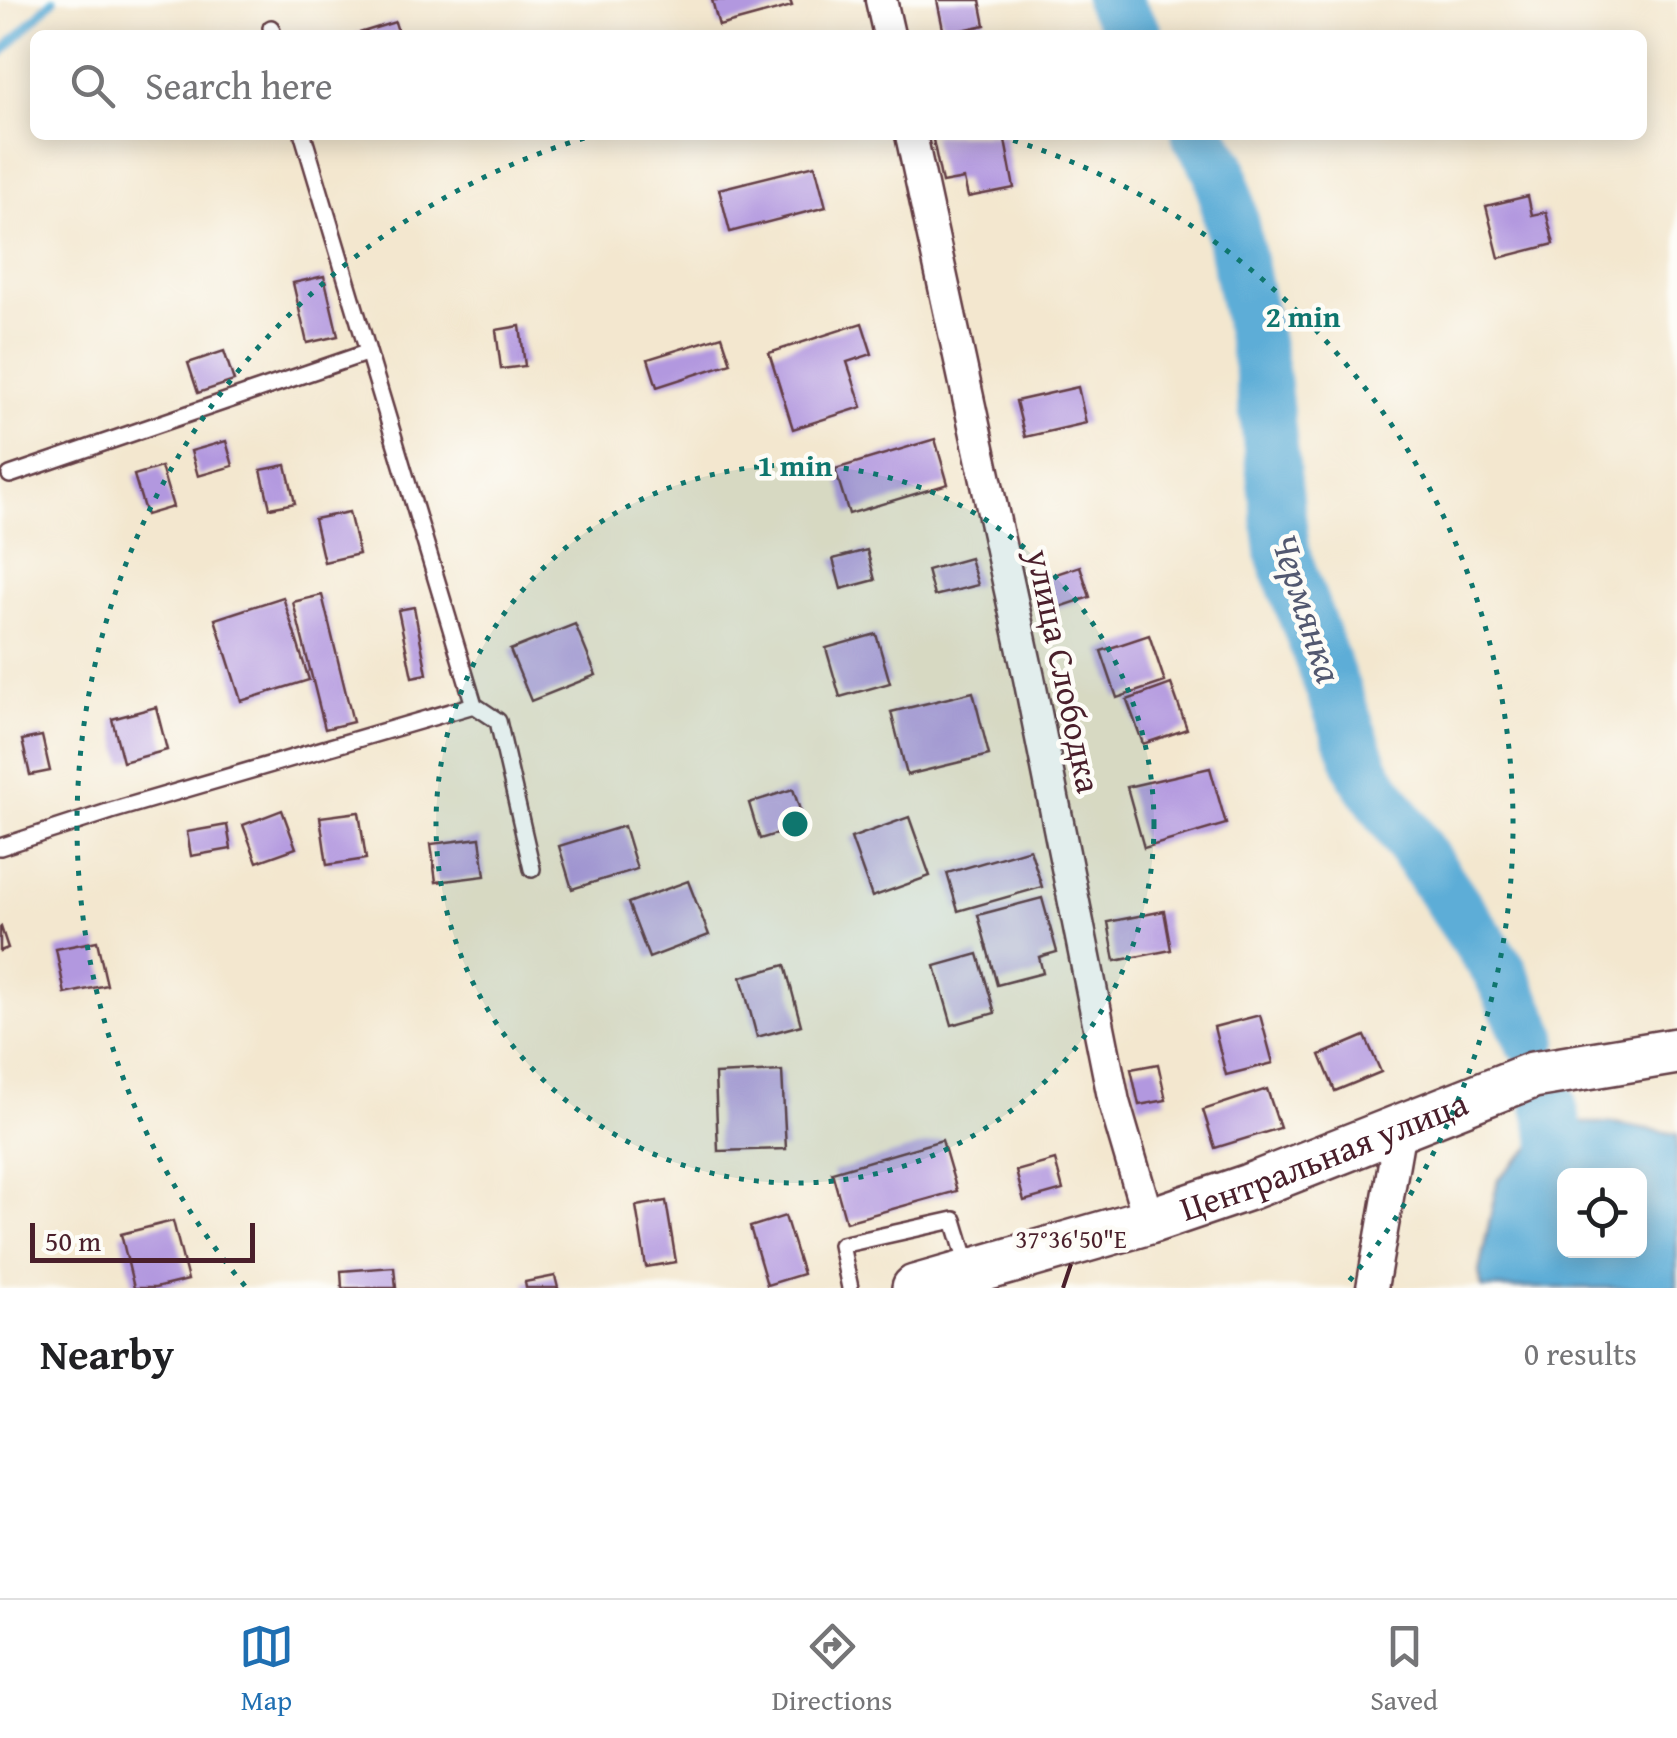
<!DOCTYPE html>
<html lang="en">
<head>
<meta charset="utf-8">
<style>
  body { margin:0; font-family:"Gentium Book Plus",serif; background:#f6f6f6; color:#202124 }
  .controls { position:absolute; right:30px; bottom:30px; display:grid; overflow:hidden; border-radius:15px; box-shadow:0 5px 25px #0003 }
  .controls button { width:90px; height:90px; display:grid; place-items:center; padding:0; border:0; border-bottom:2px solid #e0e0e0; background:#fff; color:#202124; font:50px sans-serif }
  .scale { position:absolute; left:30px; bottom:25px; width:225px; box-sizing:border-box; padding-left:10px; border:5px solid #4a1f2b; border-top:0; font-size:28px; line-height:35px; white-space:nowrap; color:#4a1f2b; -webkit-text-stroke:8px #fdfcf7; paint-order:stroke }
  .list { margin:0; padding:0; list-style:none }
  h2 { display:flex; justify-content:space-between; align-items:center; height:130px; margin:0; padding:0 40px; font-size:42px }
  h2 small { font-size:32px; font-weight:400; color:#757577 }
  .icon { flex:none; width:55px; height:55px; fill:none; stroke:currentColor; stroke-width:2; stroke-linecap:round; stroke-linejoin:round }
  .map { position:relative; flex:none; width:1677px; height:1288px; overflow:hidden }
  .search { position:absolute; background:#fff; box-shadow:0 5px 25px #0003; left:30px; right:30px; top:30px; height:110px; display:flex; align-items:center; gap:25px; box-sizing:border-box; padding:0 35px; border-radius:15px; color:#757577; font-size:38px }
  .sheet { height:310px; background:#fff }
  nav { display:flex; justify-content:space-around; align-items:center; box-sizing:border-box; height:140px; border-top:2px solid #e0e0e0; background:#fff; font-size:28px; color:#757577 }
  nav a { display:grid; justify-items:center; gap:5px }
  nav .on { color:#1f6fb2 }
  .map>svg:first-child { display:block }
  .water { fill:#5dadd7; stroke:#546681; stroke-width:2.5; fill-rule:evenodd }
  .lines { fill:none; stroke-linecap:round; stroke-linejoin:round }
  .stream { stroke:#5dadd7; stroke-width:9 }
  .river { stroke:#5dadd7; stroke-width:55 }
  .building { fill:#b298df }
  .lane-casing { stroke:#633d44; stroke-width:20 }
  .street-casing { stroke:#633d44; stroke-width:35 }
  .secondary-casing { stroke:#633d44; stroke-width:50 }
  .lane { stroke:#fff; stroke-width:15 }
  .street { stroke:#fff; stroke-width:30 }
  .secondary { stroke:#fff; stroke-width:45 }
  .ticks { fill:none; stroke:#4a1f2b; stroke-width:4 }
  .ring { fill:none; stroke:#0f766e; stroke-width:5; stroke-dasharray:5 10 }
  .labels { text-anchor:middle; stroke-width:9; stroke-linejoin:round; paint-order:stroke }
  .street-label { font-size:35px; fill:#4a1f2b; stroke:#fdfcf7 }
  .water-label { font-size:38px; font-style:italic; fill:#525870; stroke:#fdfcf7 }
  .ticks-label { font-size:25px; text-anchor:middle; fill:#4a1f2b; stroke:#fdfcf7; stroke-width:9; stroke-linejoin:round; paint-order:stroke }
  .centre { fill:#0f766e; stroke:#fdfcf7; stroke-width:5 }
  .ring-label { font-size:30px; text-anchor:middle; font-weight:bold; fill:#0f766e; stroke:#fdfcf7; stroke-width:9; stroke-linejoin:round; paint-order:stroke }
</style>
</head>
<body>
<div class="map">
<svg width="1677" height="1288" viewBox="0 0 1677 1288">
  <rect width="100%" height="100%" fill="#fdfcf7"/>
  <filter id="ink" filterUnits="userSpaceOnUse"><feTurbulence type="fractalNoise" baseFrequency=".01" numOctaves="2"/><feDisplacementMap in="SourceGraphic" scale="20" xChannelSelector="R" yChannelSelector="G"/><feConvolveMatrix kernelMatrix="1 2 1 2 8 2 1 2 1" color-interpolation-filters="sRGB"/></filter>
  <filter id="wash" filterUnits="userSpaceOnUse"><feTurbulence type="fractalNoise" baseFrequency=".0048" numOctaves="4" result="noise"/><feDisplacementMap in="SourceGraphic" scale="40" xChannelSelector="R" yChannelSelector="G"/><feGaussianBlur stdDeviation="2.25" result="paint"/><feColorMatrix in="noise" values="0 0 0 0 0 0 0 0 0 0 0 0 0 0 0 0 0 1.4 0 .05"/><feComposite in="paint" operator="in"/></filter>
  <g filter="url(#wash)">
    <rect width="100%" height="100%" fill="#f3e7cf"/>
    <!-- water -->
    <path class="water" d="M1556,1123H1613L1677,1134V1288H1482L1479,1272L1498,1179ZM1564,1176H1640V1250H1564Z"/>
    <g class="lines">
      <!-- stream -->
      <path class="stream" d="M0,54L53,0"/>
      <!-- river -->
      <g class="river">
        <path d="M1112,0L1135,35"/>
        <path d="M1199,135L1220,169L1262,374L1283,555L1364,773L1500,972L1531,1038"/>
        <path d="M1549,1103L1566,1176"/>
      </g>
    </g>
    <g id="blocks">
      <!-- building -->
      <g class="building">
        <path d="M712,0H790L792,6L719,26Z"/>
        <path d="M937,0H980L985,25L944,34Z"/>
        <path d="M395,22L399,35H356V34Z"/>
        <path d="M932,135H1004L1014,188L968,197L964,179L942,183Z"/>
        <path d="M815,165L826,207L730,232L719,189Z"/>
        <path d="M1528,196L1532,215L1546,212L1554,244L1499,258L1486,206Z"/>
        <path d="M324,276L338,336L307,343L293,283Z"/>
        <path d="M862,323L872,354L847,362L862,407L793,429L769,353Z"/>
        <path d="M520,326L525,366L501,369L496,330Z"/>
        <path d="M722,336L731,363L657,387L648,359Z"/>
        <path d="M224,351L234,381L198,393L188,363Z"/>
        <path d="M1078,387L1086,423L1025,437L1016,401Z"/>
        <path d="M935,439L948,484L849,514L835,469Z"/>
        <path d="M226,441L233,466L198,476L191,451Z"/>
        <path d="M286,465L295,503L270,508L261,470Z"/>
        <path d="M161,467L173,507L146,515L134,475Z"/>
        <path d="M349,512L359,554L324,562L314,519Z"/>
        <path d="M867,550L875,580L841,589L833,559Z"/>
        <path d="M970,558L978,585L934,596L927,570Z"/>
        <path d="M1080,566L1090,597L1048,611L1038,580Z"/>
        <path d="M322,595L353,722L325,729L293,602Z"/>
        <path d="M283,597L309,680L241,701L215,619Z"/>
        <path d="M414,607L427,674L412,677L398,610Z"/>
        <path d="M575,624L596,675L531,701L510,650Z"/>
        <path d="M876,634L890,683L840,697L826,648Z"/>
        <path d="M1149,635L1165,682L1117,698L1101,651Z"/>
        <path d="M1171,684L1187,729L1143,744L1127,700Z"/>
        <path d="M973,692L989,755L907,775L891,712Z"/>
        <path d="M156,707L167,750L123,762L112,719Z"/>
        <path d="M42,736L50,771L30,775L22,740Z"/>
        <path d="M1210,768L1226,824L1144,848L1127,787Z"/>
        <path d="M793,789L805,825L760,839L749,803Z"/>
        <path d="M282,810L296,848L257,862L243,825Z"/>
        <path d="M359,812L366,859L327,865L320,817Z"/>
        <path d="M909,817L930,876L872,897L851,838Z"/>
        <path d="M227,825L231,849L191,856L187,832Z"/>
        <path d="M624,826L637,869L572,889L559,846Z"/>
        <path d="M480,838L485,876L436,882L431,844Z"/>
        <path d="M1030,849L1042,887L958,911L947,873Z"/>
        <path d="M688,881L709,935L649,958L628,903Z"/>
        <path d="M1042,898L1057,952L1039,957L1043,973L997,985L978,915Z"/>
        <path d="M1164,911L1171,950L1115,961L1108,922Z"/>
        <path d="M1,927L8,948L0,951V928Z"/>
        <path d="M97,941L107,985L65,994L56,949Z"/>
        <path d="M978,954L995,1013L952,1025L935,966Z"/>
        <path d="M785,965L801,1025L757,1037L741,977Z"/>
        <path d="M1260,1015L1273,1063L1226,1075L1214,1027Z"/>
        <path d="M1365,1036L1381,1072L1335,1091L1320,1055Z"/>
        <path d="M1158,1064L1166,1100L1139,1105L1131,1069Z"/>
        <path d="M782,1071L786,1149L718,1151L715,1074Z"/>
        <path d="M1267,1089L1280,1128L1215,1148L1203,1110Z"/>
        <path d="M942,1140L957,1191L846,1222L832,1172Z"/>
        <path d="M1055,1160L1063,1190L1024,1201L1016,1171Z"/>
        <path d="M666,1201L676,1262L646,1267L636,1206Z"/>
        <path d="M785,1216L803,1274L767,1285L750,1227Z"/>
        <path d="M173,1221L188,1280L155,1288H134L121,1234Z"/>
        <path d="M394,1267L396,1288H342L341,1271Z"/>
        <path d="M555,1276L558,1288H526L525,1282Z"/>
      </g>
    </g>
  </g>
  <g filter="url(#ink)">
    <use href="#blocks" fill-opacity="0" stroke="#633d44" stroke-width="2.5"/>
    <g class="lines">
      <defs>
        <g id="lane">
          <path d="M271,28L273,35"/>
          <path d="M303,135L474,705L498,721L532,869"/>
          <path d="M10,475L366,353"/>
          <path d="M0,847L111,811L474,705"/>
          <path d="M850,1288L841,1245L954,1220L969,1269"/>
        </g>
        <g id="street">
          <path d="M881,0L889,35"/>
          <path d="M911,135L1029,678L1114,1102L1149,1221"/>
          <path d="M1372,1288L1400,1129"/>
        </g>
        <g id="secondary">
          <path id="s1" d="M915,1288L1149,1221L1249,1187L1533,1075L1677,1051"/>
        </g>
      </defs>
      <!-- lane casing -->
      <use href="#lane" class="lane-casing"/>
      <!-- street casing -->
      <use href="#street" class="street-casing"/>
      <!-- secondary casing -->
      <use href="#secondary" class="secondary-casing"/>
      <!-- lane -->
      <use href="#lane" class="lane"/>
      <!-- street -->
      <use href="#street" class="street"/>
      <!-- secondary -->
      <use href="#secondary" class="secondary"/>
    </g>
  </g>
  <!-- ticks -->
  <path class="ticks" d="M1063,1288L1071,1264"/>
  <!-- distance rings -->
  <circle cx="795" cy="824" r="359" fill="#0f766e" fill-opacity=".12"/>
  <g class="ring">
    <circle cx="795" cy="824" r="359"/>
    <path d="M245 1286A718 718 0 0 1 591 136M999 136A718 718 0 0 1 1345 1286"/>
  </g>
  <g class="labels">
    <!-- street labels -->
    <g class="street-label">
      <text transform="translate(1064 671) rotate(78)" y="12">улица Слободка</text>
      <text dy="12" stroke="none"><textPath href="#s1" startOffset="430">Центральная улица</textPath></text>
    </g>
    <!-- water labels -->
    <g class="water-label">
      <text transform="translate(1307 608) rotate(72)" y="13">Чермянка</text>
    </g>
  </g>
  <g class="ticks-label">
    <text x="1071" y="1248">37°36'50"E</text>
  </g>
  <circle cx="795" cy="824" r="15" class="centre"/>
  <g class="ring-label">
    <text x="1303" y="327">2 min</text>
    <text x="795" y="476">1 min</text>
  </g>
</svg>
<div class="controls">
<button><svg class="icon" aria-label="locate" viewBox="0 0 24 24"><circle cx="12" cy="12" r="6"/><path d="M12 2v4M12 18v4M2 12h4M18 12h4"/></svg></button>
</div>
<div class="scale">50 m</div>
<div class="search"><svg class="icon" aria-label="search" viewBox="0 0 24 24"><circle cx="10" cy="10" r="6"/><path d="M15 15l6 6"/></svg>Search here</div>
</div>
<section class="sheet">
<h2>Nearby<small>0 results</small></h2>
<ul class="list">
</ul>
</section>
<nav>
<a class="on"><svg class="icon" aria-label="map" viewBox="0 0 24 24"><path d="M3 6l6-2 6 2 6-2v14l-6 2-6-2-6 2zM9 4v14M15 6v14"/></svg>Map</a>
<a><svg class="icon" aria-label="directions" viewBox="0 0 24 24"><path d="M12 3l9 9-9 9-9-9zM9 14v-3h6M13 9l2 2-2 2"/></svg>Directions</a>
<a><svg class="icon" aria-label="saved" viewBox="0 0 24 24"><path d="M7 4h10v16l-5-4-5 4z"/></svg>Saved</a>
</nav>
</body>
</html>
